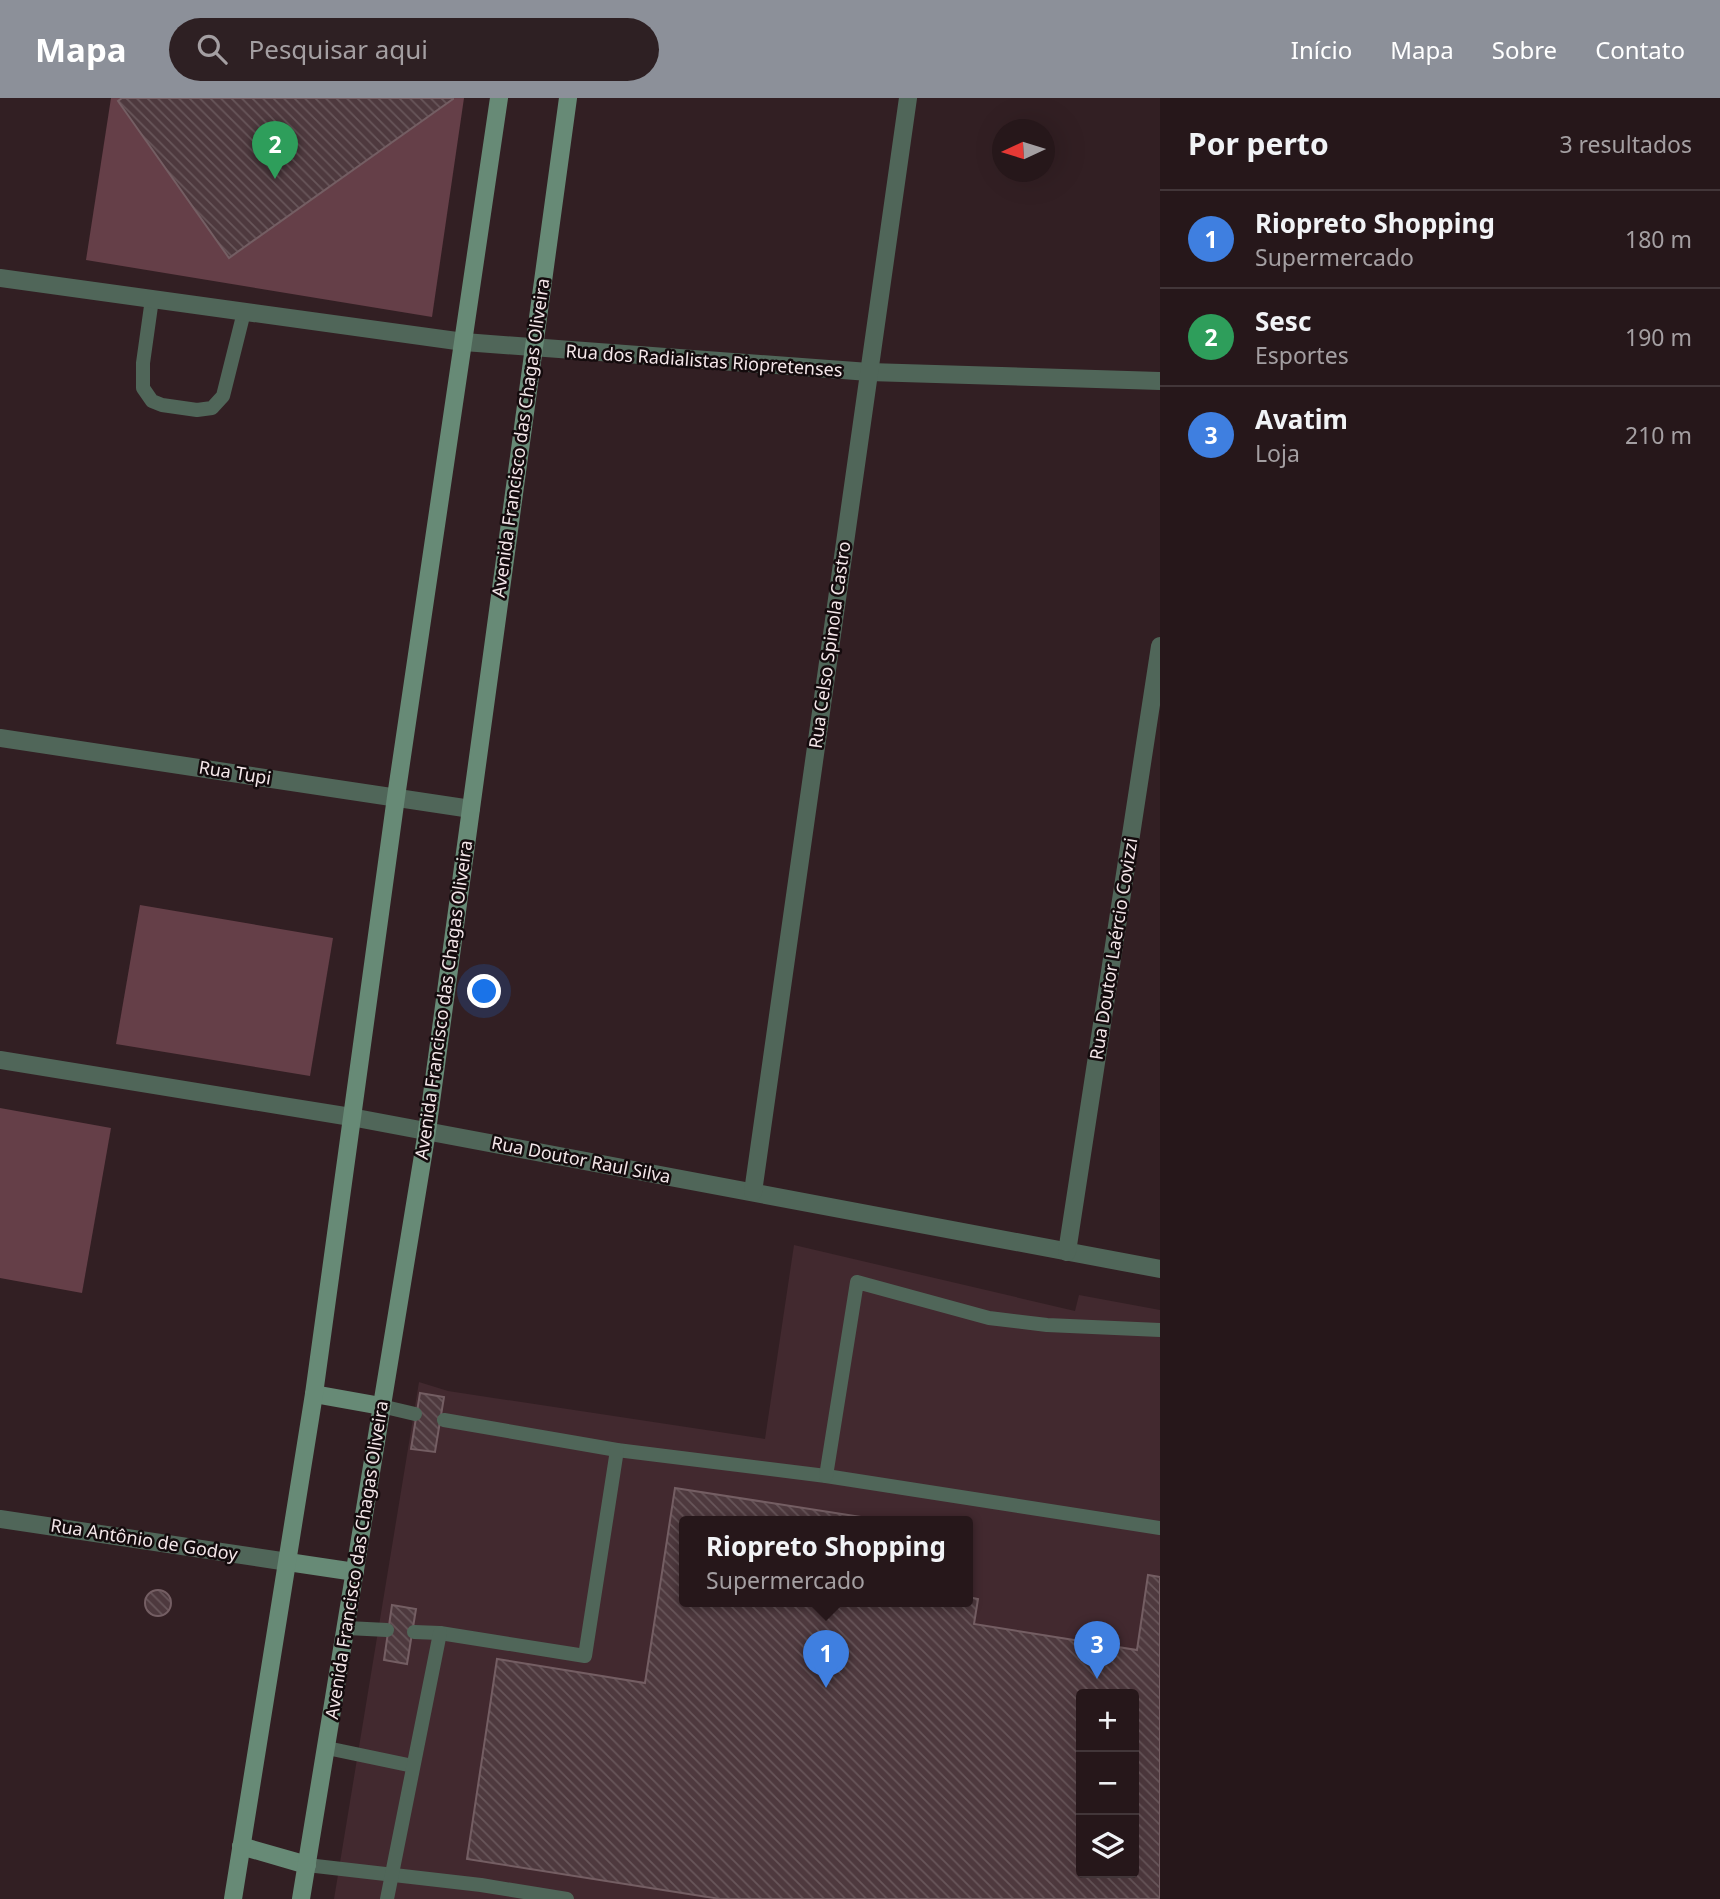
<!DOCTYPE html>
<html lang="pt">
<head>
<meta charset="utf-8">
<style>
  body { margin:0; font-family:"Noto Sans",sans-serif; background:#2e2023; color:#f1f3f6 }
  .controls { position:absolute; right:21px; bottom:21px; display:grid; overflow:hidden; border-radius:7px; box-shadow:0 7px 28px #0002 }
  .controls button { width:63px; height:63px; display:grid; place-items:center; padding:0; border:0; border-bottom:2px solid #423639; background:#26171a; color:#f1f3f6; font:35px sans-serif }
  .compass { position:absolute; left:992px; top:21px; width:63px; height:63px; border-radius:50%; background:#26171a; box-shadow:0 7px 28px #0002; rotate:266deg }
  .you { position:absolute; left:485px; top:894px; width:24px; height:24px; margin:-18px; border:5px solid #fff; border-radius:50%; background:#1a73e8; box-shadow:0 0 0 10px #1a73e833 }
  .badge { display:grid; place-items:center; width:46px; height:46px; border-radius:50%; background:#8c9099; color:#fff; font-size:23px; font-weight:700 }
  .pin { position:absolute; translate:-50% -58px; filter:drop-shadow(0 2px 4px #0008) }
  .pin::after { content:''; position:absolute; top:37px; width:24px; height:21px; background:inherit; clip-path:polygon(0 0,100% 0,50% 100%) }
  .popup { position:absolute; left:679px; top:1418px; width:294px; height:91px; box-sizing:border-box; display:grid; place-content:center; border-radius:7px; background:#26171a; filter:drop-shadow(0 2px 5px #0005); font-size:23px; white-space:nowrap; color:#a49fa2 }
  .popup b { font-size:26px; color:#f1f3f6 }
  .popup::after { content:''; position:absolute; left:50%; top:100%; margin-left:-14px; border:14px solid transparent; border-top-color:#26171a }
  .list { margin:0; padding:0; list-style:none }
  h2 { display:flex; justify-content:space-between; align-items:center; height:91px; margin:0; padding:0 28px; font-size:30px }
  h2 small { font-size:23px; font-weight:400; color:#a49fa2 }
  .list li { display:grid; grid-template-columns:46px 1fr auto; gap:21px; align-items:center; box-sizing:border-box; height:98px; padding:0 28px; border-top:2px solid #423639 }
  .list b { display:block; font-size:26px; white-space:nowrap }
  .list p { margin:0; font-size:23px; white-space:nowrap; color:#a49fa2 }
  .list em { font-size:23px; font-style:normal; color:#a49fa2 }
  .icon { flex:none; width:38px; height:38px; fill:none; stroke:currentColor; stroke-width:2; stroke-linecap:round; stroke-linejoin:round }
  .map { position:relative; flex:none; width:1160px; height:1801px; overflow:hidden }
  header { display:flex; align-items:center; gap:42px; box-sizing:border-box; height:98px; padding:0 35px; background:#8c9099; color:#fff }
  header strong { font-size:33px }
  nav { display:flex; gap:38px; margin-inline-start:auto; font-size:24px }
  .search { width:490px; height:63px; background:#2e2023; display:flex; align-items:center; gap:18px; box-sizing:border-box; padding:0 24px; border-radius:38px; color:#a49fa2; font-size:26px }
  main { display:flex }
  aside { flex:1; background:#26171a }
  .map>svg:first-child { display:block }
  .built { fill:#42292f; fill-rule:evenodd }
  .pitch { fill:#653f48 }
  .building { fill:url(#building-back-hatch); stroke:#745e63; stroke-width:2; fill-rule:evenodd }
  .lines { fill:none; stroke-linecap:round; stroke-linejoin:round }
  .service { stroke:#506659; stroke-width:14 }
  .minor { stroke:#506659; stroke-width:18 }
  .secondary { stroke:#678a76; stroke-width:18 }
  .labels { text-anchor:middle; stroke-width:5; stroke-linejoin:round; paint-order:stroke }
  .street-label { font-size:18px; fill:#f4e6e9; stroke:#140b0d }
</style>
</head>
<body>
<header>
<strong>Mapa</strong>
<div class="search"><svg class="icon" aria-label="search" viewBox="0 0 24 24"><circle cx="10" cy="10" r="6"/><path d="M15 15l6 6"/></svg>Pesquisar aqui</div>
<nav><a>Início</a><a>Mapa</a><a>Sobre</a><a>Contato</a></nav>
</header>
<main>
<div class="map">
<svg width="1160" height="1801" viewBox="0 0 1160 1801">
  <defs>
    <pattern id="building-back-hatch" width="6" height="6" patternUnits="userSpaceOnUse" patternTransform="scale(1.75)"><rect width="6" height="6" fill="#4e393e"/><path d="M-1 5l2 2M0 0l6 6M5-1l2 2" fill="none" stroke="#68565a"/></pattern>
  </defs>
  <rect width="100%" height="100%" fill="#321f23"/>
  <!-- built -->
  <path class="built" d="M794,1147L1075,1213L1079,1197L1160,1212V1801H334L419,1284L448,1293L765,1341ZM684,1424H968V1504H684ZM1081,1596H1134V1775H1081Z"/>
  <!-- pitch -->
  <g class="pitch">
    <path d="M111,0H464L432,219L86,162Z"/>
    <path d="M140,807L333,840L310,978L116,946Z"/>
    <path d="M0,1010L111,1030L82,1195L0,1180Z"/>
  </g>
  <!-- building -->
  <g class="building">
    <path d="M122,0H453V1L229,160L125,13L118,3Z"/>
    <path d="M420,1295L444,1299L435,1354L411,1351Z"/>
    <path d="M675,1390L893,1424H684V1504H968V1499L978,1501L974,1526L1137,1552L1148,1477L1160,1479V1801H720L467,1761L497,1561L645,1585ZM1081,1596H1134V1775H1081Z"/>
    <circle cx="158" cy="1505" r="13"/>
    <path d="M392,1507L416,1511L407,1566L384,1562Z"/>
  </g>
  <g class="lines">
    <!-- service -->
    <g class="service">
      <path d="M152,201L143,265V290L152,303L162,307L197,312L212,310L223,298L244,214"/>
      <path d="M381,1308L415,1316"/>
      <path d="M444,1322L617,1352L826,1378L1160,1430"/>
      <path d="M826,1378L857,1184L989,1220L1047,1227L1160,1232"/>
      <path d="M347,1530L387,1532"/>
      <path d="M414,1534L440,1535L585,1558L617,1352"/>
      <path d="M327,1650L413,1668"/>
      <path d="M307,1767L481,1787L567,1801"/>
      <path d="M387,1801L440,1535"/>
    </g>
    <!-- minor -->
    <g class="minor">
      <path d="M0,180L464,244L869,274L1160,283"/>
      <path d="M0,640L471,711"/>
      <path d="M0,962L351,1019L1160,1171"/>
      <path d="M753,1094L908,0"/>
      <path d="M1067,1154L1160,548"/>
      <path d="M0,1421L288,1464"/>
    </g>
    <!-- secondary -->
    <g class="secondary">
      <path d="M314,1296L381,1308"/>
      <path d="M288,1464L355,1474"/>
      <path d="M241,1748L307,1767"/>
      <path d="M233,1801L314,1296L396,699L499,0"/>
      <path d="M301,1801L427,1033L568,0"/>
    </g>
  </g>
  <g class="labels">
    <!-- street labels -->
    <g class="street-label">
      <text transform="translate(704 263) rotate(4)" y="6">Rua dos Radialistas Riopretenses</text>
      <text transform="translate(521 340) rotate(-82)" y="6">Avenida Francisco das Chagas Oliveira</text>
      <text transform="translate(830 547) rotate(-82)" y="6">Rua Celso Spinola Castro</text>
      <text transform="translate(235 675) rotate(9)" y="6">Rua Tupi</text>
      <text transform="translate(1114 851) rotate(-81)" y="6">Rua Doutor Laércio Covizzi</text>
      <text transform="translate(444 902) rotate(-82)" y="6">Avenida Francisco das Chagas Oliveira</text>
      <text transform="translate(581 1062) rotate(11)" y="6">Rua Doutor Raul Silva</text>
      <text transform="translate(144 1442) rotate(9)" y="6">Rua Antônio de Godoy</text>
      <text transform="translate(357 1462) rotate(-81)" y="6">Avenida Francisco das Chagas Oliveira</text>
    </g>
  </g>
</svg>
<div class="controls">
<button>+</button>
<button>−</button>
<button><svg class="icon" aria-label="layers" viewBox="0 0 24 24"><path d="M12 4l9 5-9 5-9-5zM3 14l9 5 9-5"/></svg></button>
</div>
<svg class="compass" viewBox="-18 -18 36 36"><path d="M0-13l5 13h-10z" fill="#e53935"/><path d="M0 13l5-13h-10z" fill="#a49fa2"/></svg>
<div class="you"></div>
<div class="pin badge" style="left:826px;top:1590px;background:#3f7fe0">1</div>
<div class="popup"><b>Riopreto Shopping</b>Supermercado</div>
<div class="pin badge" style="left:275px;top:81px;background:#2e9e5b">2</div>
<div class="pin badge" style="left:1097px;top:1581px;background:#3f7fe0">3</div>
</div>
<aside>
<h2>Por perto<small>3 resultados</small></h2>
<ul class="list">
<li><span class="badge" style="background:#3f7fe0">1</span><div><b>Riopreto Shopping</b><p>Supermercado</p></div><em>180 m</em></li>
<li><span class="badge" style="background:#2e9e5b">2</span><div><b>Sesc</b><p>Esportes</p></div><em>190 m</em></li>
<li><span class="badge" style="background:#3f7fe0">3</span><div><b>Avatim</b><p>Loja</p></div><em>210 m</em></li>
</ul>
</aside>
</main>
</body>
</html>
